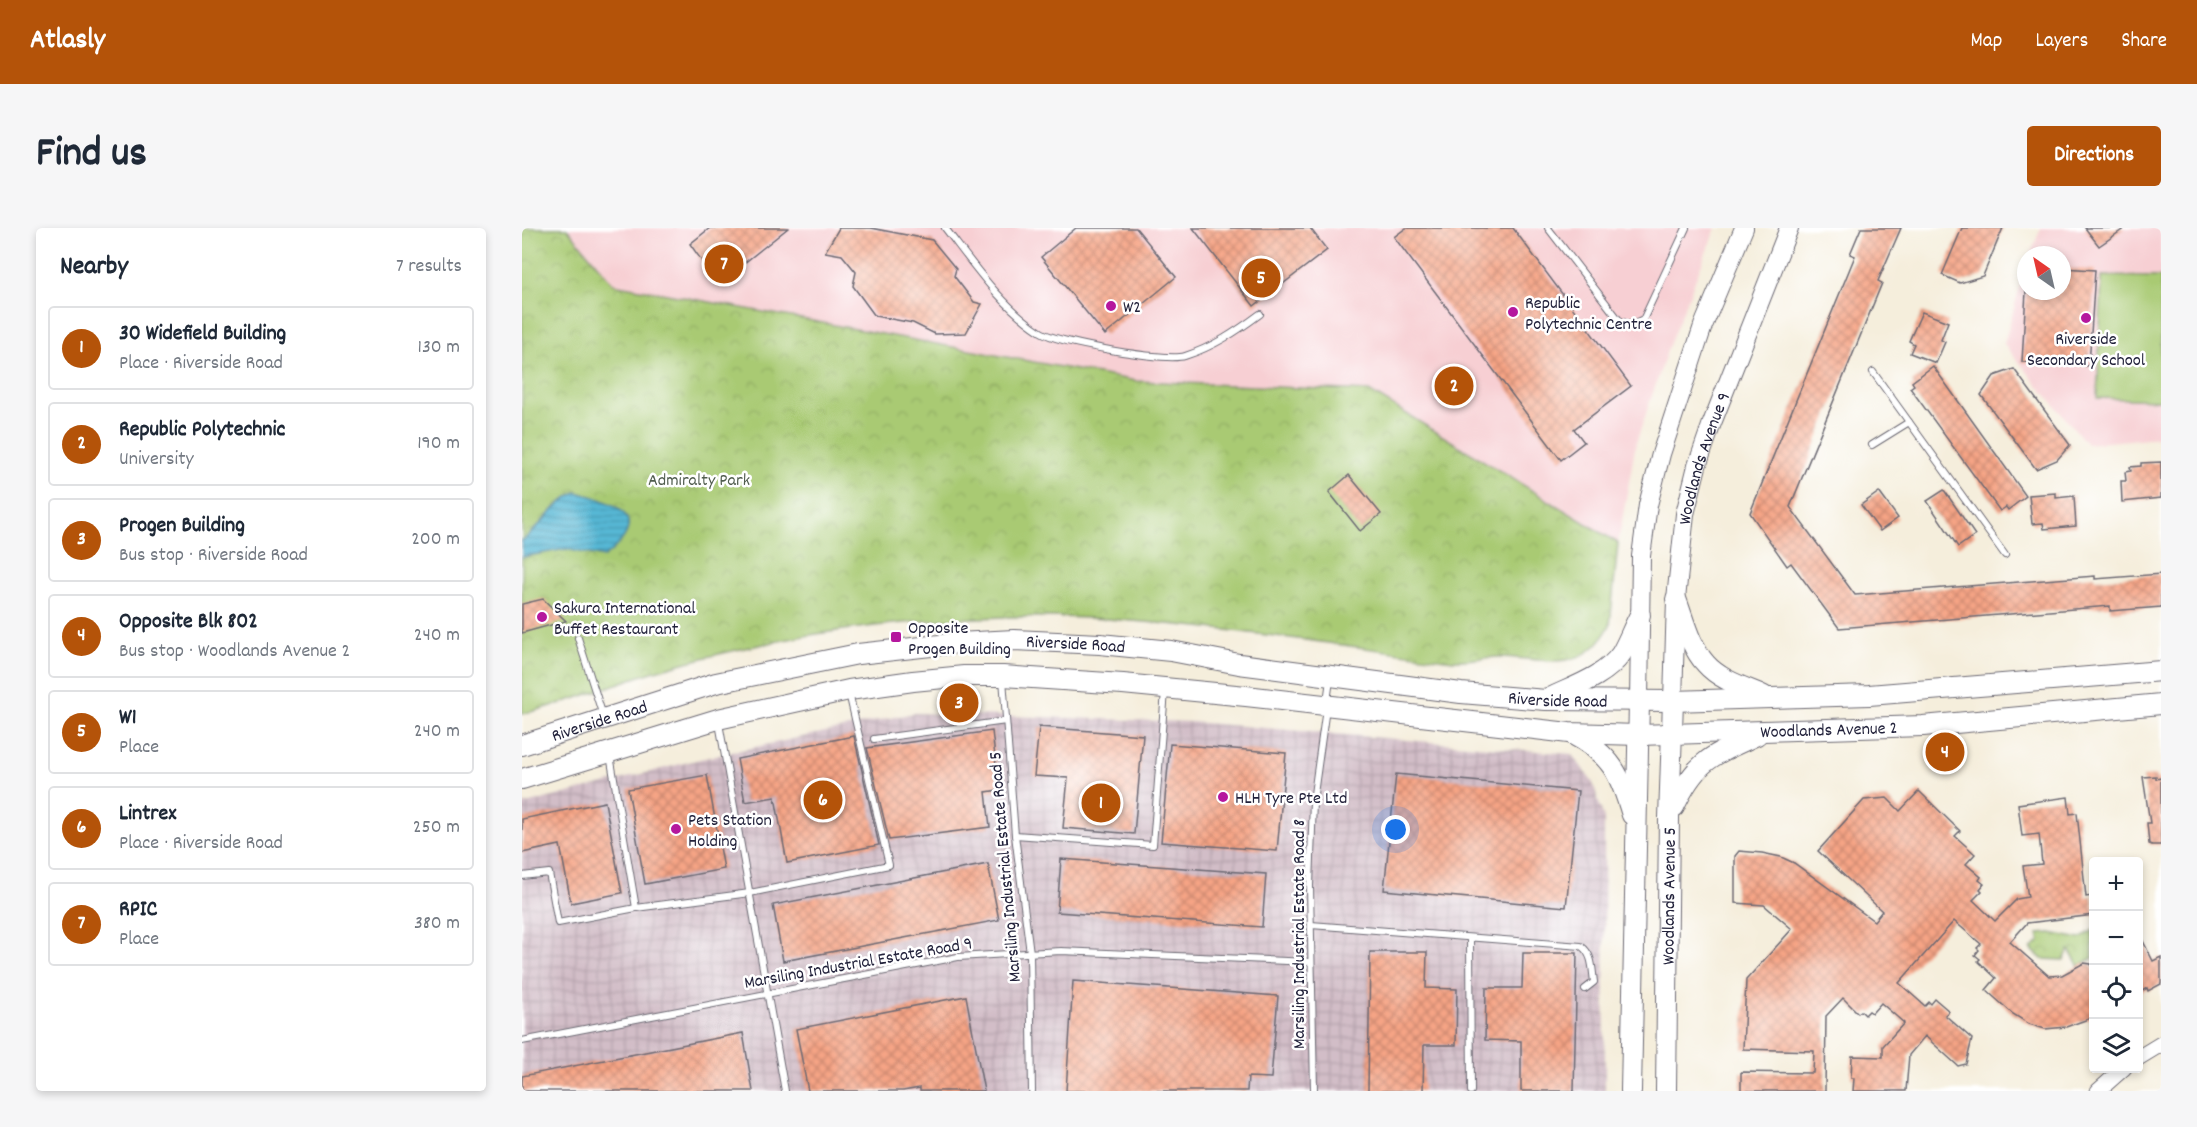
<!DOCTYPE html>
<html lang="en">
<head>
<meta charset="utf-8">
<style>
  body { margin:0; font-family:Dekko,sans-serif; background:#f6f6f7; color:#1f2937 }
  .controls { position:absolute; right:18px; bottom:18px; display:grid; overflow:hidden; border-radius:6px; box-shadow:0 3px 9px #0003 }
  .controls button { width:54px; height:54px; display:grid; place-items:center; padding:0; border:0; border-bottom:2px solid #e0e1e3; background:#fff; color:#1f2937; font:30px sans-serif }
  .compass { position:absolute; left:1495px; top:18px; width:54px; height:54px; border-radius:50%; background:#fff; box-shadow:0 3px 9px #0003; rotate:326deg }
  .you { position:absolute; left:874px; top:602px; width:21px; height:21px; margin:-15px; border:4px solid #fff; border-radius:50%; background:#1a73e8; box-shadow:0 0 0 9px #1a73e833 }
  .badge { display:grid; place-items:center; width:39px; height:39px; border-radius:50%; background:#b45309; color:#fff; font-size:20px; font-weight:700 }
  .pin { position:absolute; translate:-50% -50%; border:3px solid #fff; box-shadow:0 2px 6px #0006 }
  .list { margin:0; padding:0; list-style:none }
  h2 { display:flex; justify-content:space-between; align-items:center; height:78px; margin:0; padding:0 24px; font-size:26px }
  h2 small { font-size:20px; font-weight:400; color:#747a83 }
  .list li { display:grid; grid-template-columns:39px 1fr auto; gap:18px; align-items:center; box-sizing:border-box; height:84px; margin:0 12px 12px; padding:0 12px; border:2px solid #e0e1e3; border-radius:6px }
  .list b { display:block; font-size:22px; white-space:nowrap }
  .list p { margin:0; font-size:20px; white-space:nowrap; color:#747a83 }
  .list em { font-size:20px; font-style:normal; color:#747a83 }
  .icon { flex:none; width:33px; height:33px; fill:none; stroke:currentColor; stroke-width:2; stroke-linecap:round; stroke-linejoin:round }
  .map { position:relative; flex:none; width:1639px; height:863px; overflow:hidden; border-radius:6px }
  header { display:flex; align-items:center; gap:36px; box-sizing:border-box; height:84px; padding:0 30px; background:#b45309; color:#fff }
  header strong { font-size:28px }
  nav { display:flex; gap:33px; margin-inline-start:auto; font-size:21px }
  .intro { display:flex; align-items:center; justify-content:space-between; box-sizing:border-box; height:144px; padding:0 36px }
  h1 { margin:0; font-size:42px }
  .button { padding:15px 27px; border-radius:6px; background:#b45309; color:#fff; font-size:21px; font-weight:700 }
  main { display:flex; gap:36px; padding:0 36px }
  aside { flex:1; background:#fff; border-radius:6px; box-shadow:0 3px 9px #0003 }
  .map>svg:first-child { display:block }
  .built { fill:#f7cfd3 }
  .industrial { fill:url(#industrial-grid) }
  .green { fill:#a9ca73; stroke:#667657; stroke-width:1.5 }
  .park { fill:url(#park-crowns); stroke:#667657; stroke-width:1.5 }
  .water { fill:url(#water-rules); stroke:#3c6d88; stroke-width:1.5 }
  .building { fill:url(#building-cross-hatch) }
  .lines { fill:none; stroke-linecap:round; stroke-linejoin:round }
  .service-casing { stroke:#6c6973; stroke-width:8 }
  .tertiary-casing { stroke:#6c6973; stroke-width:17 }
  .secondary-casing { stroke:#6c6973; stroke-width:20 }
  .primary-casing { stroke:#6c6973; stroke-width:22 }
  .service { stroke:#fff; stroke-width:6 }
  .tertiary { stroke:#fff; stroke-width:15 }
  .secondary { stroke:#fff; stroke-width:18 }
  .primary { stroke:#fff; stroke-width:20 }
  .poi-dot { fill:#b5179e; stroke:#fff; stroke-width:2 }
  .labels { text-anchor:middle; stroke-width:5; stroke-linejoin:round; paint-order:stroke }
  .poi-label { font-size:18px; fill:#22223b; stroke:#fff; text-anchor:start }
  .street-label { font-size:18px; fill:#22223b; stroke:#fff }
  .park-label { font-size:18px; fill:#515d4f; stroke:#fff }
</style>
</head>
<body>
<header>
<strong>Atlasly</strong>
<nav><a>Map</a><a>Layers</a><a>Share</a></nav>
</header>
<div class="intro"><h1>Find us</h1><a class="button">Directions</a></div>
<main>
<aside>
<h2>Nearby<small>7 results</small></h2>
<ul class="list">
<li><span class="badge">1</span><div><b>30 Widefield Building</b><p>Place · Riverside Road</p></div><em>130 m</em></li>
<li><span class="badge">2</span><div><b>Republic Polytechnic</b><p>University</p></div><em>190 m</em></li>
<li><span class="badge">3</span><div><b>Progen Building</b><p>Bus stop · Riverside Road</p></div><em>200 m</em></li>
<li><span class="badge">4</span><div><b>Opposite Blk 802</b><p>Bus stop · Woodlands Avenue 2</p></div><em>240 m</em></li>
<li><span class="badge">5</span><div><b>W1</b><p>Place</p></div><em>240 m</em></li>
<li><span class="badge">6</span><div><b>Lintrex</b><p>Place · Riverside Road</p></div><em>250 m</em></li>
<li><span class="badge">7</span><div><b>RPIC</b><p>Place</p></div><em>380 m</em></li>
</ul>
</aside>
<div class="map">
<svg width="1639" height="863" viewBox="0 0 1639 863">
  <defs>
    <pattern id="industrial-grid" width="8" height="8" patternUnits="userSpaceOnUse" patternTransform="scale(1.5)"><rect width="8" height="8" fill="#d2bdc7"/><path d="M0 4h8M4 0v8" fill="none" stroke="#b4a2ac"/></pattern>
    <pattern id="park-crowns" width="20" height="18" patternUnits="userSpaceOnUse" patternTransform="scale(1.5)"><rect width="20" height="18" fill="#a9ca73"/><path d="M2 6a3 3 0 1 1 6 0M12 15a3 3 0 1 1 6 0" fill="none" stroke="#91ad64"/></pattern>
    <pattern id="water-rules" width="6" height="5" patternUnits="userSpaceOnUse" patternTransform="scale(1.5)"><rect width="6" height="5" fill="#56b8d5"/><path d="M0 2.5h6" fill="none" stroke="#4795ae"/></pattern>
    <pattern id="building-cross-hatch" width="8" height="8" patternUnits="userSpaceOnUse" patternTransform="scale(1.5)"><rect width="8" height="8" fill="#f6a485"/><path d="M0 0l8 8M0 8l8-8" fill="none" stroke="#c7856e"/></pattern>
  </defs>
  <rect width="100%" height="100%" fill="#fff"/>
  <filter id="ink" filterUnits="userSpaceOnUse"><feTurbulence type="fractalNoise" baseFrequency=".0167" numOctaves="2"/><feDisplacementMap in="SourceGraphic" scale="12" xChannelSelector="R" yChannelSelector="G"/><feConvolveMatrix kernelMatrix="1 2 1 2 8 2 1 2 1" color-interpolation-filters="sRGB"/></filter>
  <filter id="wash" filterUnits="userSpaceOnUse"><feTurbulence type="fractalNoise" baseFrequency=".008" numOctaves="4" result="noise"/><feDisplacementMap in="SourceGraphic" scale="24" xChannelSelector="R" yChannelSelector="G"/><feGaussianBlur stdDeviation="1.35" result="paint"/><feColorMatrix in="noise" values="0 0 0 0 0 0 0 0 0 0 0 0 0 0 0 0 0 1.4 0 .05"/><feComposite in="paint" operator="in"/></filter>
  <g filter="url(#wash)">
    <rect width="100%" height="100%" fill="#f5eedc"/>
    <!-- built -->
    <g class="built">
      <path d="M45,0H1194L1146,120L1114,215L1096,315L847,163L614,153L91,56Z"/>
      <path d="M1519,0H1639V209L1565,216L1482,116L1504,36V63H1540V27H1508Z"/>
    </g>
    <!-- industrial -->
    <path class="industrial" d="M392,485L671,494L1050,526L1071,555L1082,591L1083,863H0V577L178,531Z"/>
    <!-- green -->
    <path class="green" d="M1580,48L1639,49V172L1575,170Z"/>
    <!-- park -->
    <g class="park">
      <path d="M0,0H45L91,56L614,153L847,163L1096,315L1088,397C1062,448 1023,430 977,429C962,429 947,433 931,432C824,418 717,401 610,393C503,384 395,390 288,407C239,416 189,427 140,441C93,455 48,475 0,486Z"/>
      <path d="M1571,702V730L1557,738L1547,722L1542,732L1520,731L1509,721L1518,713L1516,706L1529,705L1558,711Z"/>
    </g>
    <!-- water -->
    <path class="water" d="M54,264C96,274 132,291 82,329L44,321L0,329V313C20,297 32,276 54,264Z"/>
    <g id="blocks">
      <!-- building -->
      <g class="building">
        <path d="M188,0H266L196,56L168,16Z"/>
        <path d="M317,0H349L410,12L434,41L432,48L452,74L460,76L444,105L413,106L391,95L353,88L331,58L334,44L320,27L303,24Z"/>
        <path d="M554,0H614L654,49L583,107L519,29Z"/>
        <path d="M671,0H788L805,22L732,78Z"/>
        <path d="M884,0H991L1109,158L1052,201L1062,214L1039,232L872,9Z"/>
        <path d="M1339,0H1379L1356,53L1360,55L1268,279L1333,367L1573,348V351L1639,346V379L1588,383V378L1317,400L1269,335L1265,338L1228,285L1333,28L1328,26Z"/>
        <path d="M1440,0H1481L1461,48L1438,55L1420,47Z"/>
        <path d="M1563,0H1603L1577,18Z"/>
        <path d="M1540,40L1573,42L1567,138L1500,134L1504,63H1540Z"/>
        <path d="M1400,84L1426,94L1419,112L1423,114L1414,135L1388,125L1392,116L1387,113Z"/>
        <path d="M1411,138L1504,268L1486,282L1484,279L1478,283L1388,160L1392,157L1390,154Z"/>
        <path d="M1492,141L1548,217L1535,232L1514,241L1459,167L1472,148Z"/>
        <path d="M1639,234V270L1600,274L1599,253H1604L1603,244L1609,243L1608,239L1619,238V235Z"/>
        <path d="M827,247L859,286L838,303L807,264Z"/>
        <path d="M1422,262L1453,307L1436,319L1405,273Z"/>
        <path d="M1357,264L1376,290L1358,303L1339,277Z"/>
        <path d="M1534,265V270L1552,268L1554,298L1522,301L1521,295L1510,296L1507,267Z"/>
        <path d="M21,371L44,393L0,405V376Z"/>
        <path d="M517,499L621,507L612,606L541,600L546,550L512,548Z"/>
        <path d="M470,503L477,562L464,564L468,599L367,612L345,520Z"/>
        <path d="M332,508L357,617L265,635L253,569L223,574L215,531Z"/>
        <path d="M648,516L764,525L755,623L639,614Z"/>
        <path d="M874,546L1056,563L1044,679L862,662Z"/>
        <path d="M185,547L202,641L123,656L106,561Z"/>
        <path d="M1634,548V551L1639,550V617H1630L1627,616L1625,595H1628L1621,549Z"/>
        <path d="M1397,563L1438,603L1433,608L1453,626L1444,636L1459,649L1457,652L1462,656L1458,661L1460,663L1451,672L1473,693L1495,671L1506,669L1501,638L1520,636L1517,606L1500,608L1496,576L1546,569L1548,586L1555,585L1564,669L1570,668L1572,687L1505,695L1488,714L1527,748L1540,747L1562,735L1569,736L1572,741V789L1544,799L1523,801L1507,796L1491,786L1464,762L1474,750L1456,733L1458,731L1453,727L1457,722L1455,720L1459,716L1432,693L1377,755L1403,778L1407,774L1409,776L1413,771L1427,783L1423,787L1450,811L1444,836L1436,838L1403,808L1387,827L1384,863H1331L1332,850H1329L1330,828L1361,829V818L1382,795L1359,775L1350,785L1347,783L1343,787L1339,783L1336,785L1321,770L1304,788L1303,863H1219V844L1291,845L1292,823L1221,821L1224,752L1270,701L1242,677L1213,675V628L1217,623L1240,625L1259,629L1272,635L1352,693L1360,683L1296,623L1342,572L1365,570L1378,583Z"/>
        <path d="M83,574L100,665L49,675L38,617L0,625V591Z"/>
        <path d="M539,631L744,646L740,699L535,684Z"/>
        <path d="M466,636L477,692L261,733L251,677Z"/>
        <path d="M1617,705L1631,733L1639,729V756L1626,763L1625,760L1617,765Z"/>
        <path d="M848,724H905L904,760L935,761L934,817H902L901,863H846Z"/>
        <path d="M1001,725H1055L1052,863H999V813L963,812L964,760H1000Z"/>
        <path d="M551,753L756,768L749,850L726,849L725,863H544Z"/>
        <path d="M444,768L462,863H398V860L381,863H286L274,801Z"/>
        <path d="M221,805L231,863H0V848Z"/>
      </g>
    </g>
  </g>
  <g filter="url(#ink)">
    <use href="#blocks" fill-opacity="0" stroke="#6c6973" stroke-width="1.5"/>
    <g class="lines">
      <defs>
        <g id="service">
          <path d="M423,0C451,36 480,79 519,104C536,115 644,134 663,128C691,119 714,104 738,86"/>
          <path d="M1026,0L1097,92C1107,98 1112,97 1121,92L1164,0"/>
          <path d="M1351,144L1483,327"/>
          <path d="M1350,217L1387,194"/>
          <path d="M56,410L81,488"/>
          <path d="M481,451L493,607L508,725L510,863"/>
          <path d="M197,495L263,863"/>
          <path d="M352,511L484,493"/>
          <path d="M88,527L114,680"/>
          <path d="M493,607L631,617L643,463"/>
          <path d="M0,648L27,645L36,695L114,680L228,665L367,637L327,465"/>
          <path d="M789,697L1059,718C1071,726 1070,741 1072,754L1063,761"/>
          <path d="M948,710L949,863"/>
          <path d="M0,813L436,729L539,723L789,734"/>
          <path d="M792,863L788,658L791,573L808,452"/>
        </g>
        <g id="tertiary">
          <path d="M1616,830L1639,816"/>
          <path d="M1576,863L1602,840"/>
        </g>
        <g id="secondary">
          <path id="s1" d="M1151,473L1154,371L1163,286L1175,238L1190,195L1267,0"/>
          <path d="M1117,474L1119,328L1126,277L1139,226L1181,98L1222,0"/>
        </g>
        <g id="primary">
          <path d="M1154,371C1162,392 1168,419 1184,436C1198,452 1222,459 1242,468"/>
          <path d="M1026,471C1050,459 1083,449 1099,426C1106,414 1111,400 1118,387"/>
          <path d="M1050,506C1090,527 1098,546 1110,587"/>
          <path id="s2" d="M0,517L194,455L336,426L436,415L492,412L578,416L649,423L717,436L809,448L939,465L1024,472L1151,473L1347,467L1639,443"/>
          <path id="s3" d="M0,551L196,491L327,462L391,453L442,448H481L601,456L724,468L1047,505L1117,507L1401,498L1639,476"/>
          <path d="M1152,579C1174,532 1189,528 1235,507"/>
          <path d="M1109,863L1117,474"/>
          <path id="s4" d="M1144,863L1147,590L1151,473"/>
        </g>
      </defs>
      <!-- service casing -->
      <use href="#service" class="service-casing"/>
      <!-- tertiary casing -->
      <use href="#tertiary" class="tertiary-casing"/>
      <!-- secondary casing -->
      <use href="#secondary" class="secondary-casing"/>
      <!-- primary casing -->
      <use href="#primary" class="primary-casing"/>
      <!-- service -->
      <use href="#service" class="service"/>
      <!-- tertiary -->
      <use href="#tertiary" class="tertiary"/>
      <!-- secondary -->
      <use href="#secondary" class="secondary"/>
      <!-- primary -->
      <use href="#primary" class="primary"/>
    </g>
  </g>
  <!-- markers -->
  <g class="poi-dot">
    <circle cx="589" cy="78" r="6"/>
    <circle cx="991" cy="84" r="6"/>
    <circle cx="1564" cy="90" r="6"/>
    <circle cx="20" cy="389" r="6"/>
    <rect x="368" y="403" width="12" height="12" rx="3"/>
    <circle cx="701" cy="569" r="6"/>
    <circle cx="154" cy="601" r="6"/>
  </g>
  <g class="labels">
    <!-- poi labels -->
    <g class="poi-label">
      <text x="1003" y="80">Republic<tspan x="1003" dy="21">Polytechnic Centre</tspan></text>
      <text x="601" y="84">W2</text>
      <text x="1564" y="116" text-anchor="middle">Riverside<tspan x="1564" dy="21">Secondary School</tspan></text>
      <text x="32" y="385">Sakura International<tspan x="32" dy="21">Buffet Restaurant</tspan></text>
      <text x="386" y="405">Opposite<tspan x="386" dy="21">Progen Building</tspan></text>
      <text x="713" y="575">HLH Tyre Pte Ltd</text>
      <text x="166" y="597">Pets Station<tspan x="166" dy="21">Holding</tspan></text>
    </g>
    <!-- street labels -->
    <g class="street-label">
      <text dy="6" stroke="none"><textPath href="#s1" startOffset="246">Woodlands Avenue 9</textPath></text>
      <text dy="6" stroke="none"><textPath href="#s2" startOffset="567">Riverside Road</textPath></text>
      <text dy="6" stroke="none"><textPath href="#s2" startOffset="1053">Riverside Road</textPath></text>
      <text dy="6" stroke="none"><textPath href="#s2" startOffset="81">Riverside Road</textPath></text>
      <text dy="6" stroke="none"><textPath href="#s3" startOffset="1323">Woodlands Avenue 2</textPath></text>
      <text transform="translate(482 639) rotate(-95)" y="6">Marsiling Industrial Estate Road 5</text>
      <text dy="6" stroke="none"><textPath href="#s4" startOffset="195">Woodlands Avenue 5</textPath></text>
      <text transform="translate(776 706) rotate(-90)" y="6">Marsiling Industrial Estate Road 8</text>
      <text transform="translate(336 734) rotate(-10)" y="6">Marsiling Industrial Estate Road 9</text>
    </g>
    <!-- park labels -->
    <g class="park-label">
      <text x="177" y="257">Admiralty Park</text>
    </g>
  </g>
</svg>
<div class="controls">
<button>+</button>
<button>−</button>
<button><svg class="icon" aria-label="locate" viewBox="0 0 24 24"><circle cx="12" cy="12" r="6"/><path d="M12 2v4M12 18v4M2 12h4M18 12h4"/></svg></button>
<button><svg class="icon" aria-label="layers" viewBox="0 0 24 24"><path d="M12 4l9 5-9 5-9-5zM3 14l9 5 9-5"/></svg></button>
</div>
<svg class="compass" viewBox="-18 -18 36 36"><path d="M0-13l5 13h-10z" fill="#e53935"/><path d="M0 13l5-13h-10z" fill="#747a83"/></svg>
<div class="you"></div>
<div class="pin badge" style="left:579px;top:575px">1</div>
<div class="pin badge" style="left:932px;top:158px">2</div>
<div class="pin badge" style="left:437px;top:475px">3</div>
<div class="pin badge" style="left:1423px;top:524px">4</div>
<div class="pin badge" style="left:739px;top:50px">5</div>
<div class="pin badge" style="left:301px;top:572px">6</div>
<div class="pin badge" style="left:202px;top:36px">7</div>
</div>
</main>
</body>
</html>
